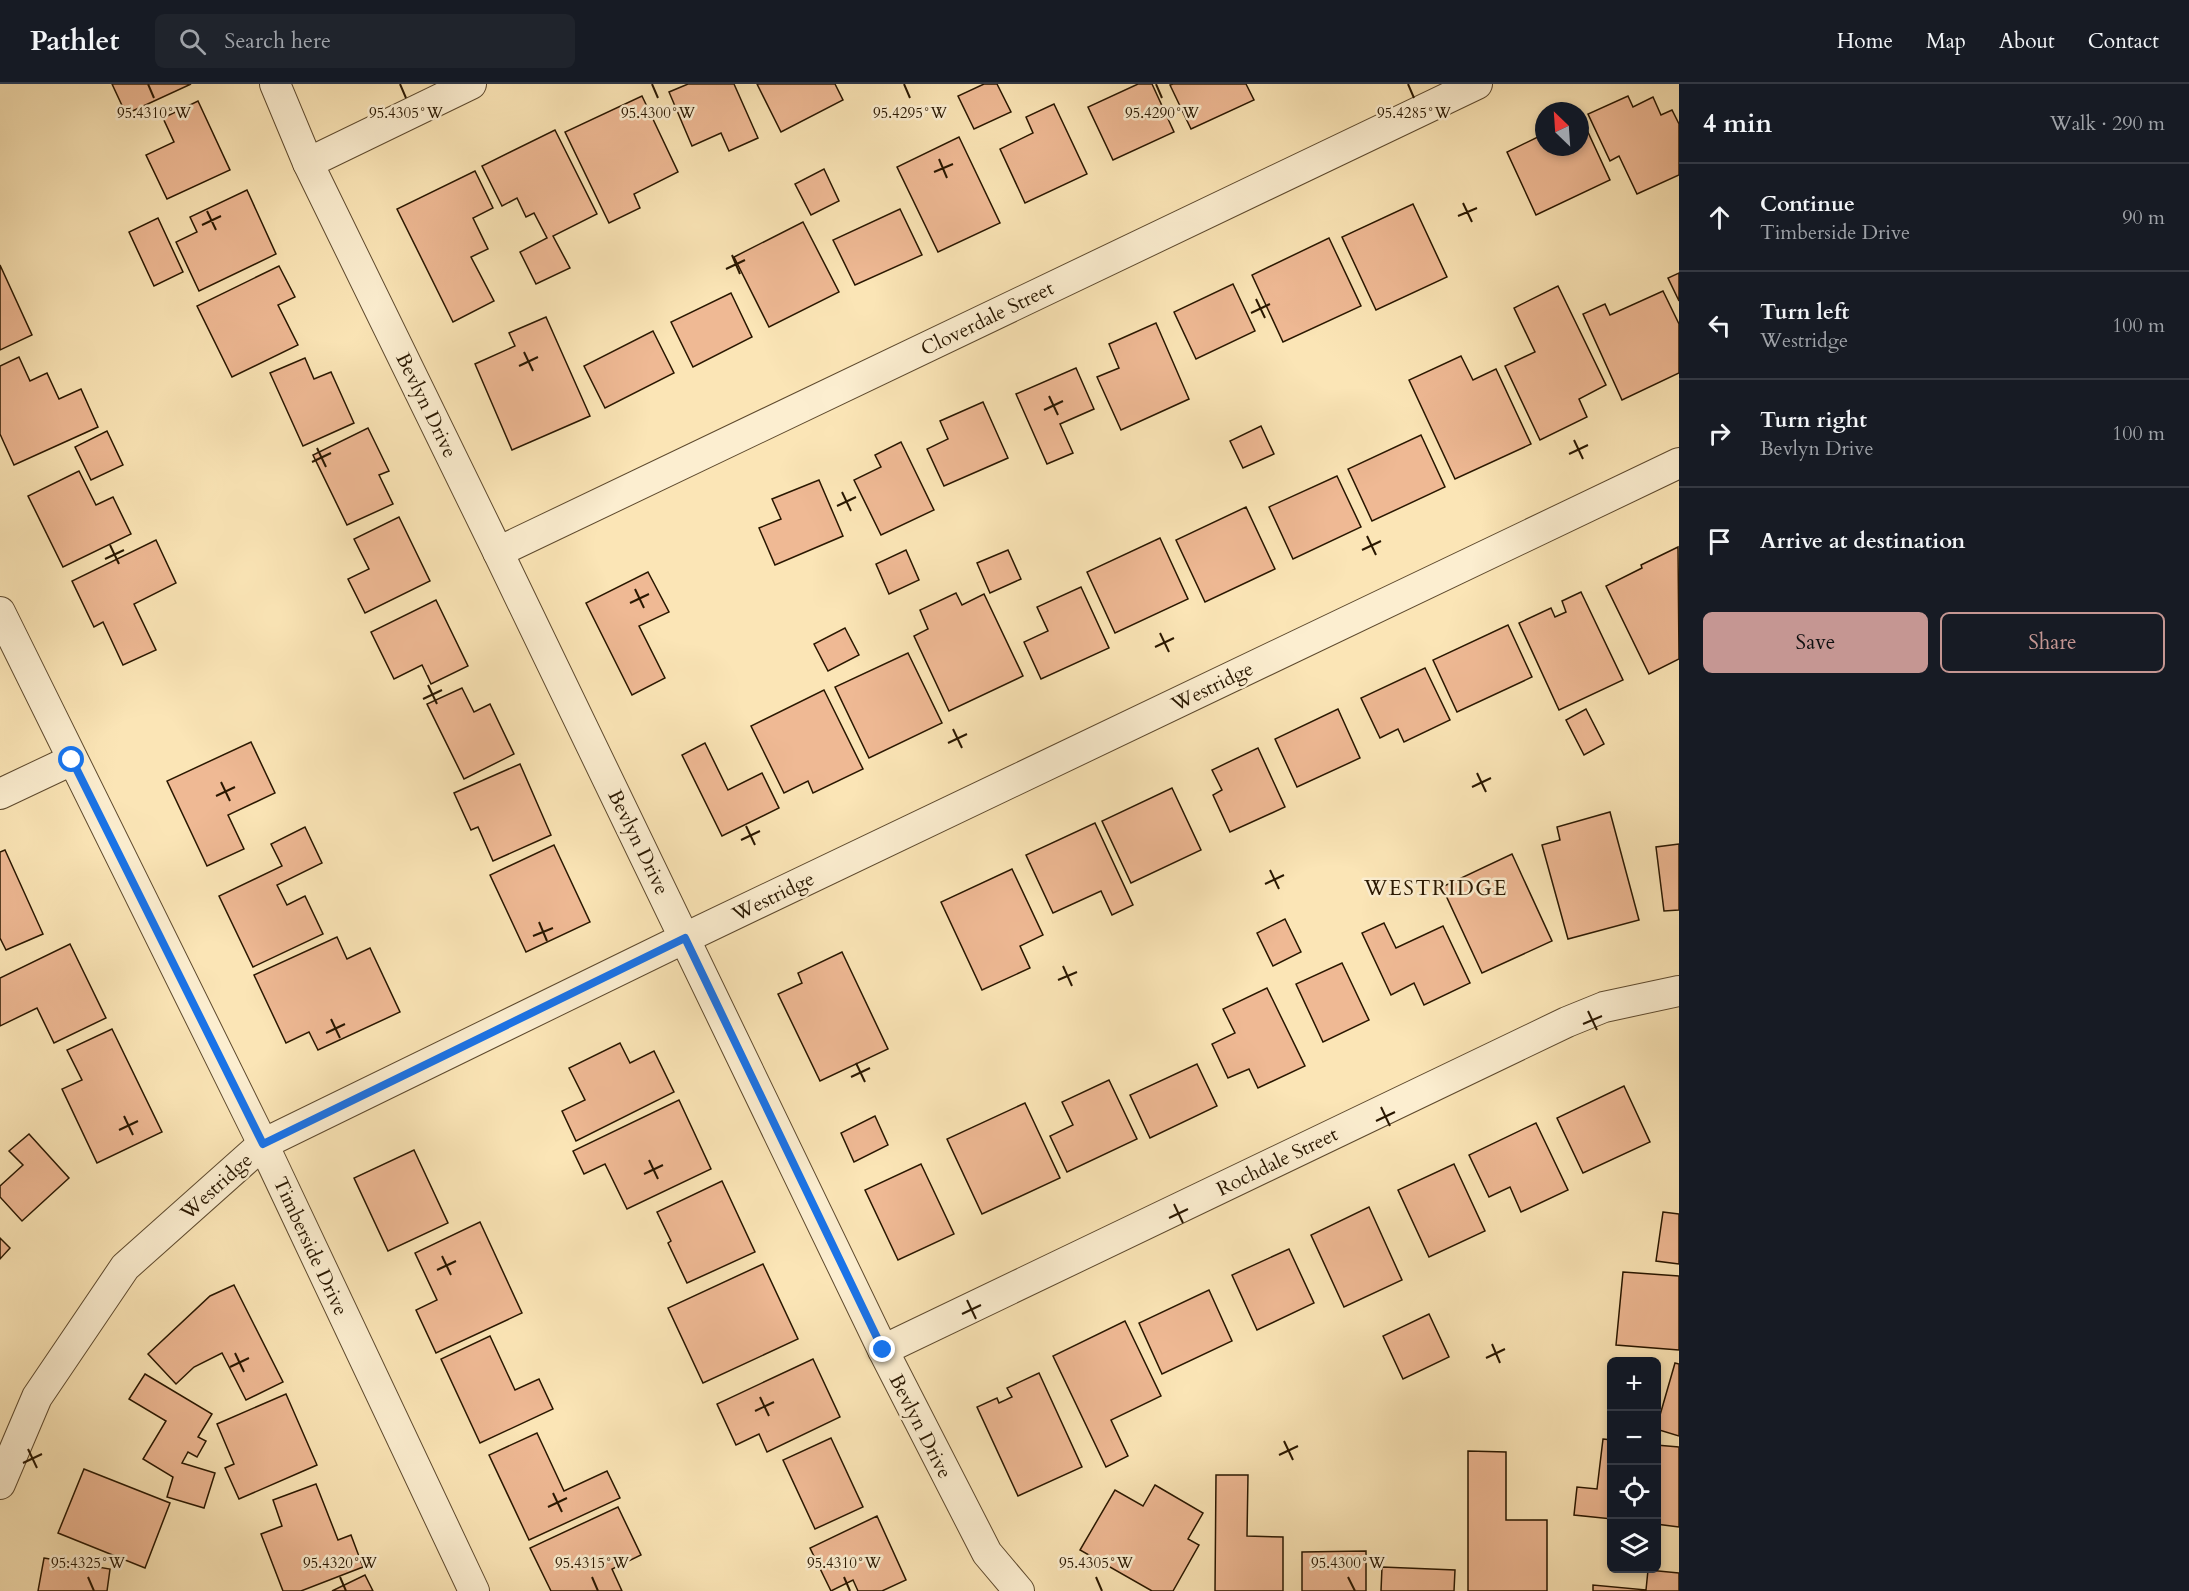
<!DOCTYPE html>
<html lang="en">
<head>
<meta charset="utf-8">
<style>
  body { margin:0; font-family:Cardo,serif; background:#20242c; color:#f1f3f6 }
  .controls { position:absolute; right:18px; bottom:18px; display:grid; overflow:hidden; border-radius:9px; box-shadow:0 3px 9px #0003 }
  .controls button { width:54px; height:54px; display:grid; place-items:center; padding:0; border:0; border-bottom:2px solid #363941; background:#171b24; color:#f1f3f6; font:30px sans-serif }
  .compass { position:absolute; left:1535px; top:18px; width:54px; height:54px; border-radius:50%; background:#171b24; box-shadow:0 3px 9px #0003; rotate:335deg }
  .stop { position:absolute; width:18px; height:18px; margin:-14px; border:4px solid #1a73e8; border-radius:50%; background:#fff }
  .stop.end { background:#1a73e8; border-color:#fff; box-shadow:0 2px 6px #0008 }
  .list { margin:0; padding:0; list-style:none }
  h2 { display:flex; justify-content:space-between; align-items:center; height:78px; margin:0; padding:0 24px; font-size:26px }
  h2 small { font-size:20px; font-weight:400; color:#9ea1a6 }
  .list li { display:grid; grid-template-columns:39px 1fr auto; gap:18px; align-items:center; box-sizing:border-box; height:108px; padding:0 24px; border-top:2px solid #363941 }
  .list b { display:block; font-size:22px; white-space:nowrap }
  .list p { margin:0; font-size:20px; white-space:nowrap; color:#9ea1a6 }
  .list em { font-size:20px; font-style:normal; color:#9ea1a6 }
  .actions { display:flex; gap:12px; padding:18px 24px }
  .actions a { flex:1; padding:14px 0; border:2px solid #c59692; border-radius:9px; text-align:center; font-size:21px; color:#c59692 }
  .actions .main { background:#c59692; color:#111 }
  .icon { flex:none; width:33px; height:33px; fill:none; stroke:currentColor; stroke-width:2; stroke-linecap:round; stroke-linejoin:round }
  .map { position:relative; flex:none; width:1679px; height:1507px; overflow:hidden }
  header { display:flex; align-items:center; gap:36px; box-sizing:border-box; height:84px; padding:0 30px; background:#171b24; border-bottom:2px solid #363941 }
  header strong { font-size:28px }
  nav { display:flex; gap:33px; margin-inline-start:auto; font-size:21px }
  .search { width:420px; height:54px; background:#20242c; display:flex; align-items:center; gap:15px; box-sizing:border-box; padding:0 21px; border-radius:9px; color:#9ea1a6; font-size:22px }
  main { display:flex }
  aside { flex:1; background:#171b24 }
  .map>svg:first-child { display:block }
  .building { fill:#efb994; stroke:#291700; stroke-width:1.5 }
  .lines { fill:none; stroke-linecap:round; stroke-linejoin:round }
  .street-casing { stroke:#5e4a2e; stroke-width:32 }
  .street { stroke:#fceed0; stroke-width:30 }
  .route { stroke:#1a73e8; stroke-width:8 }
  .ticks { fill:none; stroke:#291700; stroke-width:2 }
  .labels { text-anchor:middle; stroke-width:5; stroke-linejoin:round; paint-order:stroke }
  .street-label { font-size:20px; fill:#291700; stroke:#fceed0 }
  .neighbourhood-label { font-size:21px; letter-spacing:1.5px; fill:#291700; stroke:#fceed0 }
  .ticks-label { font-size:15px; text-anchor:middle; fill:#291700; stroke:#fceed0; stroke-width:5; stroke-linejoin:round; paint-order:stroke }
</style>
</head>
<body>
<header>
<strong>Pathlet</strong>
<div class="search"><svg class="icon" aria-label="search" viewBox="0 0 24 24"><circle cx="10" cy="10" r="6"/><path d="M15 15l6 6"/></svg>Search here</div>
<nav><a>Home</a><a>Map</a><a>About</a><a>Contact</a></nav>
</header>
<main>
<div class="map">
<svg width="1679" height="1507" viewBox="0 0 1679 1507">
  <rect width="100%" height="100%" fill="#fbe5b6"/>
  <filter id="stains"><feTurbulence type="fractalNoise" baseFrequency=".00333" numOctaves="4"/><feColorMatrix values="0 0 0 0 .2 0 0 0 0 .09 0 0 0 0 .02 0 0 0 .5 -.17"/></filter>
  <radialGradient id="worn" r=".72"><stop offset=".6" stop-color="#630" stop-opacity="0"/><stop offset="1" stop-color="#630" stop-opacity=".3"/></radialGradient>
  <!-- building -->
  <g class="building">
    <path d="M112,0H191L126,30Z"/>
    <path d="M688,0H734L758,54L729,67L721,49L692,62L669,8Z"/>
    <path d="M757,0H835L843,16L781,48Z"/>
    <path d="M984,0H997L1011,28L974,45L958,12Z"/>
    <path d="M1138,0H1152L1174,48L1113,76L1088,23Z"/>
    <path d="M1173,0H1246L1254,16L1191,45L1170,1Z"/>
    <path d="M642,12L678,88L634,110L640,124L609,139L565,48Z"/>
    <path d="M1628,12L1633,23L1653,13L1661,31L1672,26L1679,40V91L1637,110L1619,72L1610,77L1588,30Z"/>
    <path d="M198,17L230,86L167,115L146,71L174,58L163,34Z"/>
    <path d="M1054,20L1087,90L1025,119L1000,65L1033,49L1026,33Z"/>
    <path d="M1581,33L1610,96L1536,131L1507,68L1544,50V63H1580Z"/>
    <path d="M555,46L597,130L553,152L570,184L536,200L520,168L547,154L534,129L526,133L517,114L502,122L482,82Z"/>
    <path d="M959,53L1000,139L938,168L897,83Z"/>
    <path d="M824,85L839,117L811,131L795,100Z"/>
    <path d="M475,87L493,124L473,134L488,165L471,173L494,217L453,238L397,125Z"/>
    <path d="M247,106L276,170L199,207L176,158L197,148L190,133Z"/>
    <path d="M1413,120L1447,193L1376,226L1342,153Z"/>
    <path d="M900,125L922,171L855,201L833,156Z"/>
    <path d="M158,134L183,188L154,202L129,148Z"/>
    <path d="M803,138L839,208L769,243L734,173Z"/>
    <path d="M1329,154L1361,222L1283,258L1252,191Z"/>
    <path d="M0,181L32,251L0,266Z"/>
    <path d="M279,182L295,213L278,221L298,261L232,293L197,222Z"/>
    <path d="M1679,189V217L1668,194Z"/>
    <path d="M1233,200L1255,247L1196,275L1174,228Z"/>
    <path d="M1558,202L1606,301L1579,315L1587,333L1540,356L1505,282L1535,268L1514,224Z"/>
    <path d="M1663,207L1679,240V289L1622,316L1583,230L1605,220L1610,231Z"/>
    <path d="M731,209L752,253L693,283L671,238Z"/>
    <path d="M546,233L590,332L512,366L475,280L515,262L509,249Z"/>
    <path d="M1156,239L1189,315L1121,346L1097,293L1119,284L1109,260Z"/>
    <path d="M653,247L674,289L605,324L584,282Z"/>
    <path d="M1461,272L1473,296L1496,285L1531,360L1455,395L1409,296Z"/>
    <path d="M19,273L30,297L47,289L59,315L81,305L98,343L14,381L0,350V282Z"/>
    <path d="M305,274L314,295L331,288L354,339L303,362L270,289Z"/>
    <path d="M1076,284L1094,325L1060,340L1073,369L1047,380L1016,310Z"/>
    <path d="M983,318L1008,374L944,402L927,365L948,355L940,337Z"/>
    <path d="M1261,342L1274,370L1243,384L1230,357Z"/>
    <path d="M368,344L389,387L379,391L393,420L347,441L313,371Z"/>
    <path d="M107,347L123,381L91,396L75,363Z"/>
    <path d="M1421,351L1445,403L1372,437L1348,385Z"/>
    <path d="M901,358L934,426L881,451L854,396L881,383L875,371Z"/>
    <path d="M79,387L96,421L113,413L131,450L63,483L28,412Z"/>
    <path d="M1337,392L1361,443L1293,475L1269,423Z"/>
    <path d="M819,396L843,452L775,481L759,444L781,435L772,415Z"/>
    <path d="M1246,423L1275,485L1205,518L1176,456Z"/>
    <path d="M399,433L430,497L365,529L348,495L369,485L354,455Z"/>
    <path d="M1160,454L1188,515L1115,549L1087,488Z"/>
    <path d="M156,456L176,499L134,520L156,566L123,581L103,538L94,543L72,497Z"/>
    <path d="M1678,463L1679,575L1649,590L1606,502L1642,484L1641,481Z"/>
    <path d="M906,466L919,496L889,510L876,480Z"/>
    <path d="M1008,466L1021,495L990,509L977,479Z"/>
    <path d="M648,488L669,528L639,542L665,594L632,611L586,519Z"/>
    <path d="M1081,503L1109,564L1041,595L1024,558L1048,547L1037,523Z"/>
    <path d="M1581,508L1623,596L1559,626L1519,539L1551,524L1555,533L1566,528L1562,517Z"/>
    <path d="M956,509L962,521L984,510L1023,592L949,627L914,552L928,545L920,526Z"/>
    <path d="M436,516L468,582L431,600L422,581L394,595L371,548Z"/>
    <path d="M1508,541L1532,593L1457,628L1433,576Z"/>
    <path d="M845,544L859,571L828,587L814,560Z"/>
    <path d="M908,569L942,639L869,674L835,603Z"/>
    <path d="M1425,584L1450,636L1404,658L1398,645L1380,654L1361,614Z"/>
    <path d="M462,604L474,628L490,620L514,670L464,695L427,620Z"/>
    <path d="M824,606L863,685L813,709L808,697L784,709L751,642Z"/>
    <path d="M1338,625L1360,674L1297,703L1275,655Z"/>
    <path d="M1586,625L1604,660L1584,671L1566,636Z"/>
    <path d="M251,658L275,709L228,731L244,765L207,782L167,697Z"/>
    <path d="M705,659L728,706L762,689L779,724L722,752L682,671Z"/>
    <path d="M1258,664L1285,723L1230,748L1213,711L1222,706L1212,686Z"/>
    <path d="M520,680L551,751L493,777L478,743L471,746L454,709Z"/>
    <path d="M1172,704L1201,766L1131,799L1102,737Z"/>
    <path d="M1610,728L1639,836L1568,855L1542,761L1560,756L1557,743Z"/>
    <path d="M1095,739L1133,821L1112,831L1101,807L1053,829L1026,771Z"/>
    <path d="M305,743L322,779L277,801L287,821L305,812L323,850L253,883L219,812L282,782L271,760Z"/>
    <path d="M1679,760V826L1664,827L1656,763Z"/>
    <path d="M554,761L590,838L526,868L490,791Z"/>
    <path d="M5,766L43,850L6,866L0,854V768Z"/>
    <path d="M1512,770L1552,857L1482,889L1442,803Z"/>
    <path d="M1012,785L1043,851L1020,862L1030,884L982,906L941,818Z"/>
    <path d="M1285,835L1301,868L1273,882L1257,849Z"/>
    <path d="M1384,839L1396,864L1443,842L1470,899L1424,921L1414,899L1391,911L1362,849Z"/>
    <path d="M337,853L347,875L370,864L400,928L318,966L309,948L286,959L254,891Z"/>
    <path d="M70,860L106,934L54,959L37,924L0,942V894Z"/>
    <path d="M842,868L888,965L820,997L778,910L802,899L798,889Z"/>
    <path d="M1342,879L1369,936L1323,958L1296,900Z"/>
    <path d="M1267,904L1305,982L1258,1004L1249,985L1228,994L1212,960L1235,949L1223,925Z"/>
    <path d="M112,945L162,1048L97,1079L62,1005L82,996L67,966Z"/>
    <path d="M620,959L630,979L654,967L674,1008L576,1057L562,1027L585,1016L569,984Z"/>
    <path d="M1197,980L1217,1022L1150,1054L1130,1011Z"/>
    <path d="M1109,996L1137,1055L1067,1088L1050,1052L1073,1041L1062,1018Z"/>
    <path d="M1624,1002L1650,1058L1583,1089L1557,1034Z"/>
    <path d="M679,1016L711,1085L627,1125L605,1080L584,1090L573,1067Z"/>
    <path d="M1025,1019L1060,1094L982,1130L947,1055Z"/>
    <path d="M875,1032L888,1061L854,1078L841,1049Z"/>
    <path d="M1536,1039L1568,1106L1521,1128L1510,1103L1489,1113L1469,1071Z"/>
    <path d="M29,1050L69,1094L22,1137L0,1113V1102L23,1081L9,1067Z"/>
    <path d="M414,1066L448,1139L388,1167L354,1094Z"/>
    <path d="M921,1080L954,1150L898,1176L865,1106Z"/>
    <path d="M1454,1080L1485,1147L1429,1173L1398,1106Z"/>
    <path d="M722,1097L755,1168L687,1199L668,1159L671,1157L657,1128Z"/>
    <path d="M1369,1123L1402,1196L1344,1223L1311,1151Z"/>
    <path d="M1663,1128L1679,1130V1180L1656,1177Z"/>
    <path d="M480,1138L522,1229L436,1269L416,1226L437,1216L415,1169Z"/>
    <path d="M0,1154L10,1164L0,1175Z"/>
    <path d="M1289,1165L1314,1219L1257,1246L1232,1191Z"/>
    <path d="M763,1180L798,1255L703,1299L668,1224Z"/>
    <path d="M1623,1188L1679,1192V1266L1616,1261Z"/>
    <path d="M234,1201L283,1298L246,1316L222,1269L194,1283L176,1300L148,1270L210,1212Z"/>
    <path d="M1209,1206L1232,1257L1162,1290L1139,1239Z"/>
    <path d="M1429,1230L1449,1273L1403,1295L1383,1252Z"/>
    <path d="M1125,1237L1161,1312L1111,1336L1128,1372L1106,1383L1053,1272Z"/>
    <path d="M490,1252L515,1306L539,1295L553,1325L480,1359L441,1275Z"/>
    <path d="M813,1275L840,1333L767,1368L759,1350L736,1361L717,1320Z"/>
    <path d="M1675,1279L1679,1280V1352L1656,1345Z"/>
    <path d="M1039,1289L1082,1383L1018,1412L977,1323L997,1314L999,1319L1012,1313L1007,1304Z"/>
    <path d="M145,1290L212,1330L198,1353L206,1357L197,1373L188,1368L182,1379L215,1389L204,1424L167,1413L173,1393L143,1375L166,1337L129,1315Z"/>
    <path d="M286,1310L317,1381L239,1415L225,1384L234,1380L217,1340Z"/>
    <path d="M537,1349L564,1407L607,1387L620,1414L529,1456L489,1371Z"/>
    <path d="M831,1354L863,1423L815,1445L783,1376Z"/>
    <path d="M1603,1355L1612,1356V1435L1574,1431L1577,1403L1597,1405Z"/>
    <path d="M1656,1361L1679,1363V1443L1656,1440Z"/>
    <path d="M1468,1367L1506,1368V1436H1547V1507H1468Z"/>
    <path d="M84,1385L170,1419L145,1484L58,1449Z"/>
    <path d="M1216,1391H1248L1247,1452L1283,1453V1507H1215Z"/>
    <path d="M316,1400L338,1456L351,1451L363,1483L301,1507H283L261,1450L282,1442L273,1416Z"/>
    <path d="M1155,1401L1203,1429L1188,1455L1199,1461L1173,1507H1152L1080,1466L1115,1406L1143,1422Z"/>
    <path d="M618,1423L641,1471L612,1485L622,1507H551L530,1464Z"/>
    <path d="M877,1432L906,1496L882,1507H858L853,1496L831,1507L810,1464Z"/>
    <path d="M1366,1467V1507H1302V1468Z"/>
    <path d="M44,1474L110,1485L107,1507H38Z"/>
    <path d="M1382,1483L1455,1486L1454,1507H1381Z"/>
    <path d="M1648,1486L1679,1489V1507H1593V1501L1646,1506Z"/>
    <path d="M365,1491L373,1507H332Z"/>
  </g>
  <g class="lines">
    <defs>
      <g id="street">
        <path d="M275,0L308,79L498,468L883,1266L987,1469L1019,1507"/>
        <path d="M308,79L471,0"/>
        <path d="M498,468L1477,0"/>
        <path d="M0,528L263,1060L474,1507"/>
        <path d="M0,710L72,676"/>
        <path d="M883,1266L1567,938L1604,923L1679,907"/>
        <path d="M0,1400L37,1313L125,1183L263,1060L685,854L1679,379"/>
      </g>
    </defs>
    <!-- street casing -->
    <use href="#street" class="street-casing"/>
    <!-- street -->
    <use href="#street" class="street"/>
  </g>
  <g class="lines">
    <!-- route -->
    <path class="route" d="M72,676L263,1060L685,854L883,1266"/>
  </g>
  <!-- ticks -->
  <path class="ticks" d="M148,0L154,14M400,0L406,14M652,0L658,14M904,0L910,14M1156,0L1162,14M1408,0L1414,14M939,75L947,94M934,88L953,80M1463,119L1472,138M207,127L216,146M1458,132L1477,124M202,141L221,132M732,171L740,190M726,185L745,176M1256,215L1265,234M1251,229L1270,220M524,268L533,287M519,282L538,273M1049,312L1058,331M1044,326L1063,317M1574,356L1583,375M317,364L326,383M1569,370L1588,361M312,378L331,369M842,408L851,427M837,422L856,413M1367,452L1376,471M110,461L119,480M1362,466L1381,457M105,475L124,466M635,505L644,524M630,519L649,510M1160,549L1169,568M1155,563L1174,554M428,601L437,620M423,615L442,606M953,645L962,664M948,659L967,650M1477,689L1486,708M221,698L230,717M1472,703L1491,694M216,712L235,703M746,742L755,761M741,756L760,747M1270,786L1279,805M1265,800L1284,791M539,838L547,857M533,852L553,844M1063,882L1072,902M1058,896L1077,888M1588,927L1597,946M331,935L340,954M1583,940L1602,932M326,949L345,940M856,979L865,998M851,993L870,984M1381,1023L1390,1042M124,1032L133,1051M1376,1037L1395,1028M119,1046L138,1037M649,1076L658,1095M644,1090L663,1081M1174,1120L1183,1139M1169,1134L1188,1125M442,1172L451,1191M437,1186L456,1177M967,1216L976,1235M962,1230L981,1221M1492,1260L1500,1279M235,1269L244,1288M1486,1274L1505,1265M230,1283L249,1274M760,1313L769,1332M755,1327L774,1318M1284,1357L1293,1376M28,1365L37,1384M1279,1371L1298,1362M23,1379L42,1370M553,1409L562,1428M548,1423L567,1414M88,1493L94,1507M340,1493L346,1507M592,1493L598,1507M844,1493L850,1507M1096,1493L1102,1507M1348,1493L1355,1507"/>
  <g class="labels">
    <!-- street labels -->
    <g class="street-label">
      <text transform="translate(987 234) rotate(-26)" y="7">Cloverdale Street</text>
      <text transform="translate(427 321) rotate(64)" y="7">Bevlyn Drive</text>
      <text transform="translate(1212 602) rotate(-26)" y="7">Westridge</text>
      <text transform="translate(639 758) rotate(64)" y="7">Bevlyn Drive</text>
      <text transform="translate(773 812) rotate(-26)" y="7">Westridge</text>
      <text transform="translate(1277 1077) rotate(-26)" y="7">Rochdale Street</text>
      <text transform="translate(216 1102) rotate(-42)" y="7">Westridge</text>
      <text transform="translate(311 1162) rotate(65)" y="7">Timberside Drive</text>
      <text transform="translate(921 1342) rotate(63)" y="7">Bevlyn Drive</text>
    </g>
    <!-- neighbourhood labels -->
    <g class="neighbourhood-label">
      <text x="1436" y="811">WESTRIDGE</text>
    </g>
  </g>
  <g class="ticks-label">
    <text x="154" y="34">95.4310°W</text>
    <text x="406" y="34">95.4305°W</text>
    <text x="658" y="34">95.4300°W</text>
    <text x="910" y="34">95.4295°W</text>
    <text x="1162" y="34">95.4290°W</text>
    <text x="1414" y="34">95.4285°W</text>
    <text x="88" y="1484">95.4325°W</text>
    <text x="340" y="1484">95.4320°W</text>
    <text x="844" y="1484">95.4310°W</text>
    <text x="1096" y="1484">95.4305°W</text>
    <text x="1348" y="1484">95.4300°W</text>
    <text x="592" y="1484">95.4315°W</text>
  </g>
  <rect width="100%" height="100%" filter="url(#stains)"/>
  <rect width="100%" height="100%" fill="url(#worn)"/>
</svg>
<div class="controls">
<button>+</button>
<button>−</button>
<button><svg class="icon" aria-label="locate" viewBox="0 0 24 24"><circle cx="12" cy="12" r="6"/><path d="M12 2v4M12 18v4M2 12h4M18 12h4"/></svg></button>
<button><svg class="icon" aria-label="layers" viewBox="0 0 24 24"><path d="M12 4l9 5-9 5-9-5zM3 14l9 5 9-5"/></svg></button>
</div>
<svg class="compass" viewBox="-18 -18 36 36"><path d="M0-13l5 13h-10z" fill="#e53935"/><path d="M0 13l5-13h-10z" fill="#9ea1a6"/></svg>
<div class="stop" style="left:72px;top:676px"></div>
<div class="stop end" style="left:883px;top:1266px"></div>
</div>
<aside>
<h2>4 min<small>Walk · 290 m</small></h2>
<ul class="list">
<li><svg class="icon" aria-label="ahead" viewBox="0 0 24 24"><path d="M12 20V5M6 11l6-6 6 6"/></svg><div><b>Continue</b><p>Timberside Drive</p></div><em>90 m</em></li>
<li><svg class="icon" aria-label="left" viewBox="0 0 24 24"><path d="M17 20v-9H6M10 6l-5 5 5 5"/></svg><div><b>Turn left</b><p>Westridge</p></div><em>100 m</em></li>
<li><svg class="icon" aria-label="right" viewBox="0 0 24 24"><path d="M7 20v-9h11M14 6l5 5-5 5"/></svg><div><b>Turn right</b><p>Bevlyn Drive</p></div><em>100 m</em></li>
<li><svg class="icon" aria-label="arrive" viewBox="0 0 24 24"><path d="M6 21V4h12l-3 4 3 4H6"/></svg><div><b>Arrive at destination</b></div></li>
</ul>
<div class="actions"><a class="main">Save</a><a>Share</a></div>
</aside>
</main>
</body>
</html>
